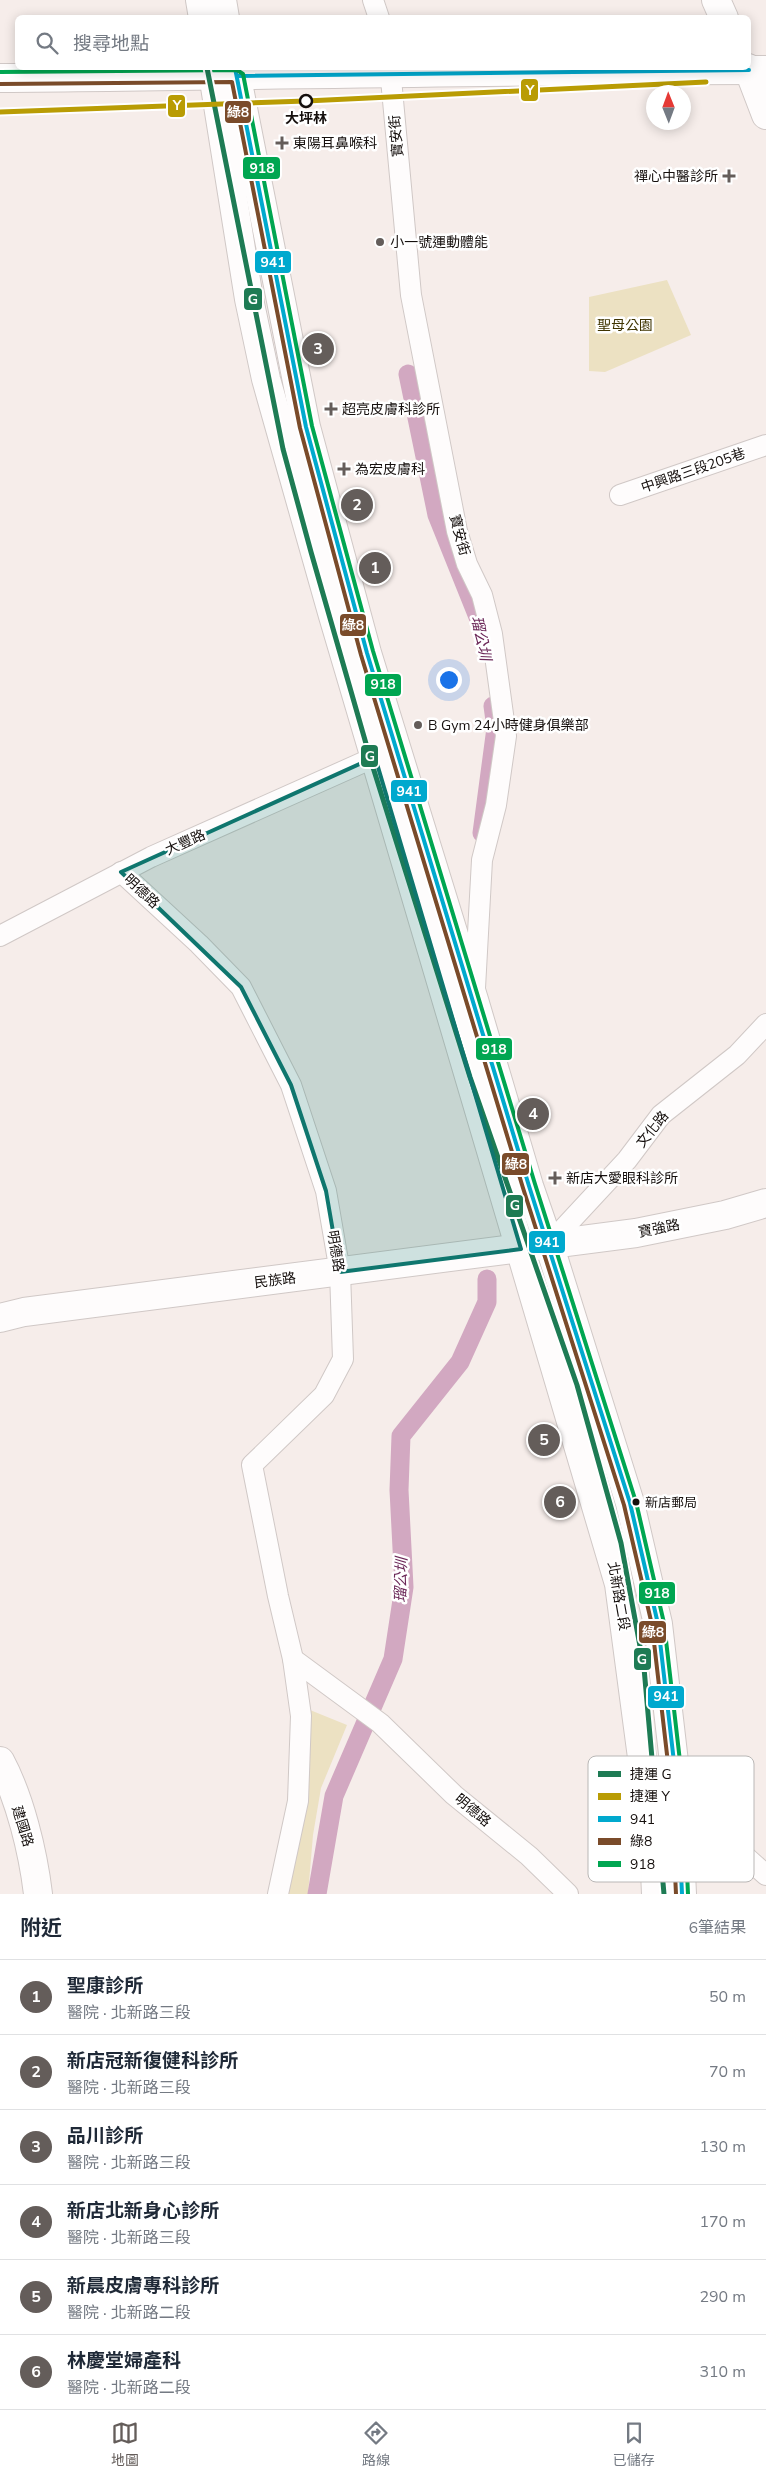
<!DOCTYPE html>
<html lang="zh-TW">
<head>
<meta charset="utf-8">
<style>
  body { margin:0; font-family:"Nunito Sans","Noto Sans TC",sans-serif; background:#f2f2f3; color:#1f2937 }
  .compass { position:absolute; left:646px; top:85px; width:45px; height:45px; border-radius:50%; background:#fff; box-shadow:0 2px 12px #0003; rotate:359deg }
  .you { position:absolute; left:448px; top:679px; width:18px; height:18px; margin:-12px; border:4px solid #fff; border-radius:50%; background:#1a73e8; box-shadow:0 0 0 8px #1a73e833 }
  .badge { display:grid; place-items:center; width:32px; height:32px; border-radius:50%; background:#645d5a; color:#fff; font-size:16px; font-weight:700 }
  .pin { position:absolute; translate:-50% -50%; border:2px solid #fff; box-shadow:0 1px 5px #0006 }
  .list { margin:0; padding:0; list-style:none }
  h2 { display:flex; justify-content:space-between; align-items:center; height:65px; margin:0; padding:0 20px; font-size:21px }
  h2 small { font-size:16px; font-weight:400; color:#747a83 }
  .list li { display:grid; grid-template-columns:32px 1fr auto; gap:15px; align-items:center; box-sizing:border-box; height:75px; padding:0 20px; border-top:1px solid #e0e1e3 }
  .list b { display:block; font-size:19px; white-space:nowrap }
  .list p { margin:0; font-size:16px; white-space:nowrap; color:#747a83 }
  .list em { font-size:16px; font-style:normal; color:#747a83 }
  .icon { flex:none; width:28px; height:28px; fill:none; stroke:currentColor; stroke-width:2; stroke-linecap:round; stroke-linejoin:round }
  .map { position:relative; flex:none; width:766px; height:1894px; overflow:hidden }
  .search { position:absolute; background:#fff; box-shadow:0 2px 12px #0003; left:15px; right:15px; top:15px; height:55px; display:flex; align-items:center; gap:12px; box-sizing:border-box; padding:0 18px; border-radius:8px; color:#747a83; font-size:19px }
  .sheet { height:515px; background:#fff }
  nav { display:flex; justify-content:space-around; align-items:center; box-sizing:border-box; height:70px; border-top:1px solid #e0e1e3; background:#fff; font-size:14px; color:#747a83 }
  nav a { display:grid; justify-items:center; gap:2px }
  nav .on { color:#645d5a }
  .map>svg:first-child { display:block }
  .green { fill:#ece1c2 }
  .lines { fill:none; stroke-linecap:round; stroke-linejoin:round }
  .canal { stroke:#d2a8c1; stroke-width:19 }
  .street-casing { stroke:#d0c8c6; stroke-width:22 }
  .secondary-casing { stroke:#d0c8c6; stroke-width:30 }
  .primary-casing { stroke:#d0c8c6; stroke-width:30 }
  .street { stroke:#fefcfc; stroke-width:20 }
  .secondary { stroke:#fefcfc; stroke-width:28 }
  .primary { stroke:#fefcfc; stroke-width:28 }
  .bus-1-casing { stroke:#fff; stroke-width:8 }
  .bus-2-casing { stroke:#fff; stroke-width:8 }
  .bus-3-casing { stroke:#fff; stroke-width:8 }
  .bus-1 { stroke:#00a9ce; stroke-width:4 }
  .bus-2 { stroke:#7a4b2a; stroke-width:4 }
  .bus-3 { stroke:#00a651; stroke-width:4 }
  .metro-1-casing { stroke:#fff; stroke-width:9 }
  .metro-2-casing { stroke:#fff; stroke-width:9 }
  .metro-1 { stroke:#1e7b54; stroke-width:5 }
  .metro-2 { stroke:#b99c04; stroke-width:5 }
  .marked { fill:#0f766e; fill-opacity:0.2; stroke:#0f766e; stroke-width:4; stroke-linejoin:round }
  .stop-dot { fill:#fff; stroke:#150f0d; stroke-width:2.5 }
  .poi-dot { fill:#645d5a; stroke:#fff; stroke-width:2 }
  .bus-dot { fill:#150f0d; stroke:#fff; stroke-width:2 }
  .labels { text-anchor:middle; stroke-width:5; stroke-linejoin:round; paint-order:stroke }
  .bus-label { font-size:13px; fill:#150f0d; stroke:#fff; text-anchor:start }
  .stop-label { font-size:14px; font-weight:bold; fill:#150f0d; stroke:#fff }
  .street-label { font-size:14px; fill:#150f0d; stroke:#fff }
  .poi-label { font-size:14px; fill:#150f0d; stroke:#fff; text-anchor:start }
  .park-label { font-size:14px; fill:#3f3400; stroke:#fff }
  .water-label { font-size:15px; font-style:italic; fill:#6c2959; stroke:#fff }
  .key { fill:#fff; stroke:#b9b7b6; stroke-width:1 }
  .key-label { font-size:14px; fill:#150f0d }
  .line-badge { stroke:#fff; stroke-width:2 }
  .badge-label { font-size:14px; text-anchor:middle; font-weight:bold; fill:#fff }
</style>
</head>
<body>
<div class="map">
<svg width="766" height="1894" viewBox="0 0 766 1894">
  <rect width="100%" height="100%" fill="#f6edea"/>
  <!-- green -->
  <g class="green">
    <path d="M667,280L691,335L605,372L589,371V297Z"/>
    <path d="M310,1710L347,1725L321,1788L313,1835L308,1894H288Z"/>
  </g>
  <g class="lines">
    <!-- canal -->
    <g class="canal">
      <path d="M408,374L437,515L480,622L483,637"/>
      <path d="M482,833L496,728L493,706"/>
      <path d="M317,1894L334,1796L393,1659L404,1587L399,1490L401,1436L460,1362L487,1302V1279"/>
    </g>
    <defs>
      <g id="street">
        <path d="M373,0L379,18"/>
        <path d="M390,68L411,295L457,531L467,564L482,595L492,634L506,736L496,805L482,860L475,988"/>
        <path d="M620,495L766,445"/>
        <path d="M121,872L199,944L241,987L291,1085L326,1191L340,1272L343,1359L324,1395L252,1465L278,1596L293,1659L301,1716L298,1801L278,1894"/>
        <path d="M0,936L151,857L375,757"/>
        <path d="M549,1244L627,1160L661,1115L737,1055L766,1024"/>
        <path d="M293,1659L380,1723L454,1795L529,1856L568,1894"/>
        <path d="M677,1795L766,1875"/>
      </g>
      <g id="secondary">
        <path d="M716,0L724,18"/>
        <path d="M748,68L766,115"/>
        <path d="M0,78C255,76 511,70 766,70"/>
        <path d="M0,1318L24,1312L636,1233L725,1215L766,1203"/>
        <path d="M0,1761C20,1798 33,1852 38,1894"/>
      </g>
      <g id="primary">
        <path d="M200,0L203,18"/>
        <path d="M222,0L225,18"/>
        <path d="M212,68L249,299L266,379L333,616L619,1584L654,1848L656,1894"/>
        <path d="M235,68L306,427L367,653L474,1000L529,1186L549,1244L630,1503L658,1624L677,1788L682,1894"/>
      </g>
    </defs>
    <!-- street casing -->
    <use href="#street" class="street-casing"/>
    <!-- secondary casing -->
    <use href="#secondary" class="secondary-casing"/>
    <!-- primary casing -->
    <use href="#primary" class="primary-casing"/>
    <!-- street -->
    <use href="#street" class="street"/>
    <!-- secondary -->
    <use href="#secondary" class="secondary"/>
    <!-- primary -->
    <use href="#primary" class="primary"/>
    <defs>
      <g id="bus-1">
        <path d="M235,68L306,427L367,653L529,1186L630,1503L658,1624L677,1788L682,1894"/>
        <path d="M237,76L749,70"/>
      </g>
      <path id="bus-2" d="M0,84L232,82L300,428L361,655L523,1188L624,1505L652,1625L671,1789L676,1894"/>
      <path id="bus-3" d="M0,72L237,70L243,74L312,426L373,651L535,1184L636,1502L664,1623L683,1787L688,1894"/>
    </defs>
    <!-- bus-1 casing -->
    <use href="#bus-1" class="bus-1-casing"/>
    <!-- bus-2 casing -->
    <use href="#bus-2" class="bus-2-casing"/>
    <!-- bus-3 casing -->
    <use href="#bus-3" class="bus-3-casing"/>
    <!-- bus-1 -->
    <use href="#bus-1" class="bus-1"/>
    <!-- bus-2 -->
    <use href="#bus-2" class="bus-2"/>
    <!-- bus-3 -->
    <use href="#bus-3" class="bus-3"/>
    <defs>
      <path id="metro-1" d="M207,68L283,449L311,552L371,761L470,1077L577,1385L621,1543L644,1668L664,1894"/>
      <path id="metro-2" d="M0,112L306,101L706,82"/>
    </defs>
    <!-- metro-1 casing -->
    <use href="#metro-1" class="metro-1-casing"/>
    <!-- metro-2 casing -->
    <use href="#metro-2" class="metro-2-casing"/>
    <!-- metro-1 -->
    <use href="#metro-1" class="metro-1"/>
    <!-- metro-2 -->
    <use href="#metro-2" class="metro-2"/>
  </g>
  <!-- marked area -->
  <path class="marked" d="M375,757L521,1249L340,1272L326,1191L291,1085L241,987L121,872Z"/>
  <!-- markers -->
  <circle class="stop-dot" cx="306" cy="101" r="6"/>
  <g class="poi-dot">
    <path d="M279.5 135.5h5v5h5v5h-5v5h-5v-5h-5v-5h5z"/>
    <path d="M726.5 168.5h5v5h5v5h-5v5h-5v-5h-5v-5h5z"/>
    <circle cx="380" cy="242" r="5"/>
    <path d="M328.5 401.5h5v5h5v5h-5v5h-5v-5h-5v-5h5z"/>
    <path d="M341.5 461.5h5v5h5v5h-5v5h-5v-5h-5v-5h5z"/>
    <circle cx="418" cy="725" r="5"/>
    <path d="M552.5 1170.5h5v5h5v5h-5v5h-5v-5h-5v-5h5z"/>
  </g>
  <circle class="bus-dot" cx="636" cy="1502" r="4.5"/>
  <g class="labels">
    <!-- bus labels -->
    <g class="bus-label">
      <text x="645" y="1507">新店郵局</text>
    </g>
    <!-- stop labels -->
    <g class="stop-label">
      <text x="306" y="123">大坪林</text>
    </g>
    <!-- street labels -->
    <g class="street-label">
      <text transform="translate(396 136) rotate(-95)" y="5">寶安街</text>
      <text transform="translate(693 470) rotate(-19)" y="5">中興路三段205巷</text>
      <text transform="translate(460 535) rotate(75)" y="5">寶安街</text>
      <text transform="translate(185 842) rotate(-24)" y="5">大豐路</text>
      <text transform="translate(142 891) rotate(43)" y="5">明德路</text>
      <text transform="translate(652 1129) rotate(-51)" y="5">文化路</text>
      <text transform="translate(659 1228) rotate(-11)" y="5">寶強路</text>
      <text transform="translate(336 1251) rotate(81)" y="5">明德路</text>
      <text transform="translate(275 1280) rotate(-7)" y="5">民族路</text>
      <text transform="translate(619 1596) rotate(80)" y="5">北新路二段</text>
      <text transform="translate(473 1810) rotate(40)" y="5">明德路</text>
      <text transform="translate(23 1826) rotate(73)" y="5">建國路</text>
    </g>
    <!-- poi labels -->
    <g class="poi-label">
      <text x="293" y="148">東陽耳鼻喉科</text>
      <text x="718" y="181" text-anchor="end">禪心中醫診所</text>
      <text x="390" y="247">小一號運動體能</text>
      <text x="342" y="414">超亮皮膚科診所</text>
      <text x="355" y="474">為宏皮膚科</text>
      <text x="428" y="730">B Gym 24小時健身俱樂部</text>
      <text x="566" y="1183">新店大愛眼科診所</text>
    </g>
    <!-- park labels -->
    <g class="park-label">
      <text x="625" y="330">聖母公園</text>
    </g>
    <!-- water labels -->
    <g class="water-label">
      <text transform="translate(481 638) rotate(78)" y="5">瑠公圳</text>
      <text transform="translate(401 1580) rotate(-88)" y="5">瑠公圳</text>
    </g>
  </g>
  <!-- legend -->
  <rect x="588" y="1756" width="166" height="126" rx="8" class="key"/>
  <rect x="598" y="1771" width="23" height="6" fill="#1e7b54"/>
  <rect x="598" y="1793" width="23" height="7" fill="#b99c04"/>
  <rect x="598" y="1816" width="23" height="6" fill="#00a9ce"/>
  <rect x="598" y="1838" width="23" height="7" fill="#7a4b2a"/>
  <rect x="598" y="1861" width="23" height="6" fill="#00a651"/>
  <g class="key-label">
    <text x="630" y="1779">捷運 G</text>
    <text x="630" y="1801">捷運 Y</text>
    <text x="630" y="1824">941</text>
    <text x="630" y="1846">綠8</text>
    <text x="630" y="1869">918</text>
  </g>
  <g class="line-badge">
    <rect x="520" y="78" width="19" height="24" rx="5" fill="#b99c04"/>
    <rect x="167" y="94" width="19" height="24" rx="5" fill="#b99c04"/>
    <rect x="224" y="100" width="28" height="24" rx="5" fill="#7a4b2a"/>
    <rect x="242" y="156" width="39" height="24" rx="5" fill="#00a651"/>
    <rect x="254" y="250" width="38" height="24" rx="5" fill="#00a9ce"/>
    <rect x="243" y="287" width="20" height="24" rx="5" fill="#1e7b54"/>
    <rect x="339" y="613" width="28" height="24" rx="5" fill="#7a4b2a"/>
    <rect x="364" y="673" width="38" height="24" rx="5" fill="#00a651"/>
    <rect x="360" y="744" width="19" height="24" rx="5" fill="#1e7b54"/>
    <rect x="390" y="779" width="38" height="24" rx="5" fill="#00a9ce"/>
    <rect x="475" y="1037" width="38" height="24" rx="5" fill="#00a651"/>
    <rect x="501" y="1152" width="29" height="24" rx="5" fill="#7a4b2a"/>
    <rect x="505" y="1194" width="19" height="24" rx="5" fill="#1e7b54"/>
    <rect x="528" y="1230" width="38" height="24" rx="5" fill="#00a9ce"/>
    <rect x="638" y="1581" width="38" height="24" rx="5" fill="#00a651"/>
    <rect x="638" y="1620" width="29" height="24" rx="5" fill="#7a4b2a"/>
    <rect x="633" y="1647" width="19" height="24" rx="5" fill="#1e7b54"/>
    <rect x="647" y="1685" width="38" height="24" rx="5" fill="#00a9ce"/>
  </g>
  <g class="badge-label">
    <text x="530" y="95">Y</text>
    <text x="177" y="110">Y</text>
    <text x="238" y="117">綠8</text>
    <text x="262" y="173">918</text>
    <text x="273" y="267">941</text>
    <text x="253" y="304">G</text>
    <text x="353" y="630">綠8</text>
    <text x="383" y="689">918</text>
    <text x="370" y="761">G</text>
    <text x="409" y="796">941</text>
    <text x="494" y="1054">918</text>
    <text x="516" y="1169">綠8</text>
    <text x="515" y="1210">G</text>
    <text x="547" y="1247">941</text>
    <text x="657" y="1598">918</text>
    <text x="653" y="1637">綠8</text>
    <text x="642" y="1664">G</text>
    <text x="666" y="1701">941</text>
  </g>
</svg>
<svg class="compass" viewBox="-18 -18 36 36"><path d="M0-13l5 13h-10z" fill="#e53935"/><path d="M0 13l5-13h-10z" fill="#747a83"/></svg>
<div class="you"></div>
<div class="pin badge" style="left:375px;top:568px">1</div>
<div class="pin badge" style="left:357px;top:505px">2</div>
<div class="pin badge" style="left:318px;top:349px">3</div>
<div class="pin badge" style="left:533px;top:1114px">4</div>
<div class="pin badge" style="left:544px;top:1440px">5</div>
<div class="pin badge" style="left:560px;top:1502px">6</div>
<div class="search"><svg class="icon" aria-label="search" viewBox="0 0 24 24"><circle cx="10" cy="10" r="6"/><path d="M15 15l6 6"/></svg>搜尋地點</div>
</div>
<section class="sheet">
<h2>附近<small>6筆結果</small></h2>
<ul class="list">
<li><span class="badge">1</span><div><b>聖康診所</b><p>醫院 · 北新路三段</p></div><em>50 m</em></li>
<li><span class="badge">2</span><div><b>新店冠新復健科診所</b><p>醫院 · 北新路三段</p></div><em>70 m</em></li>
<li><span class="badge">3</span><div><b>品川診所</b><p>醫院 · 北新路三段</p></div><em>130 m</em></li>
<li><span class="badge">4</span><div><b>新店北新身心診所</b><p>醫院 · 北新路三段</p></div><em>170 m</em></li>
<li><span class="badge">5</span><div><b>新晨皮膚專科診所</b><p>醫院 · 北新路二段</p></div><em>290 m</em></li>
<li><span class="badge">6</span><div><b>林慶堂婦產科</b><p>醫院 · 北新路二段</p></div><em>310 m</em></li>
</ul>
</section>
<nav>
<a class="on"><svg class="icon" aria-label="map" viewBox="0 0 24 24"><path d="M3 6l6-2 6 2 6-2v14l-6 2-6-2-6 2zM9 4v14M15 6v14"/></svg>地圖</a>
<a><svg class="icon" aria-label="directions" viewBox="0 0 24 24"><path d="M12 3l9 9-9 9-9-9zM9 14v-3h6M13 9l2 2-2 2"/></svg>路線</a>
<a><svg class="icon" aria-label="saved" viewBox="0 0 24 24"><path d="M7 4h10v16l-5-4-5 4z"/></svg>已儲存</a>
</nav>
</body>
</html>
